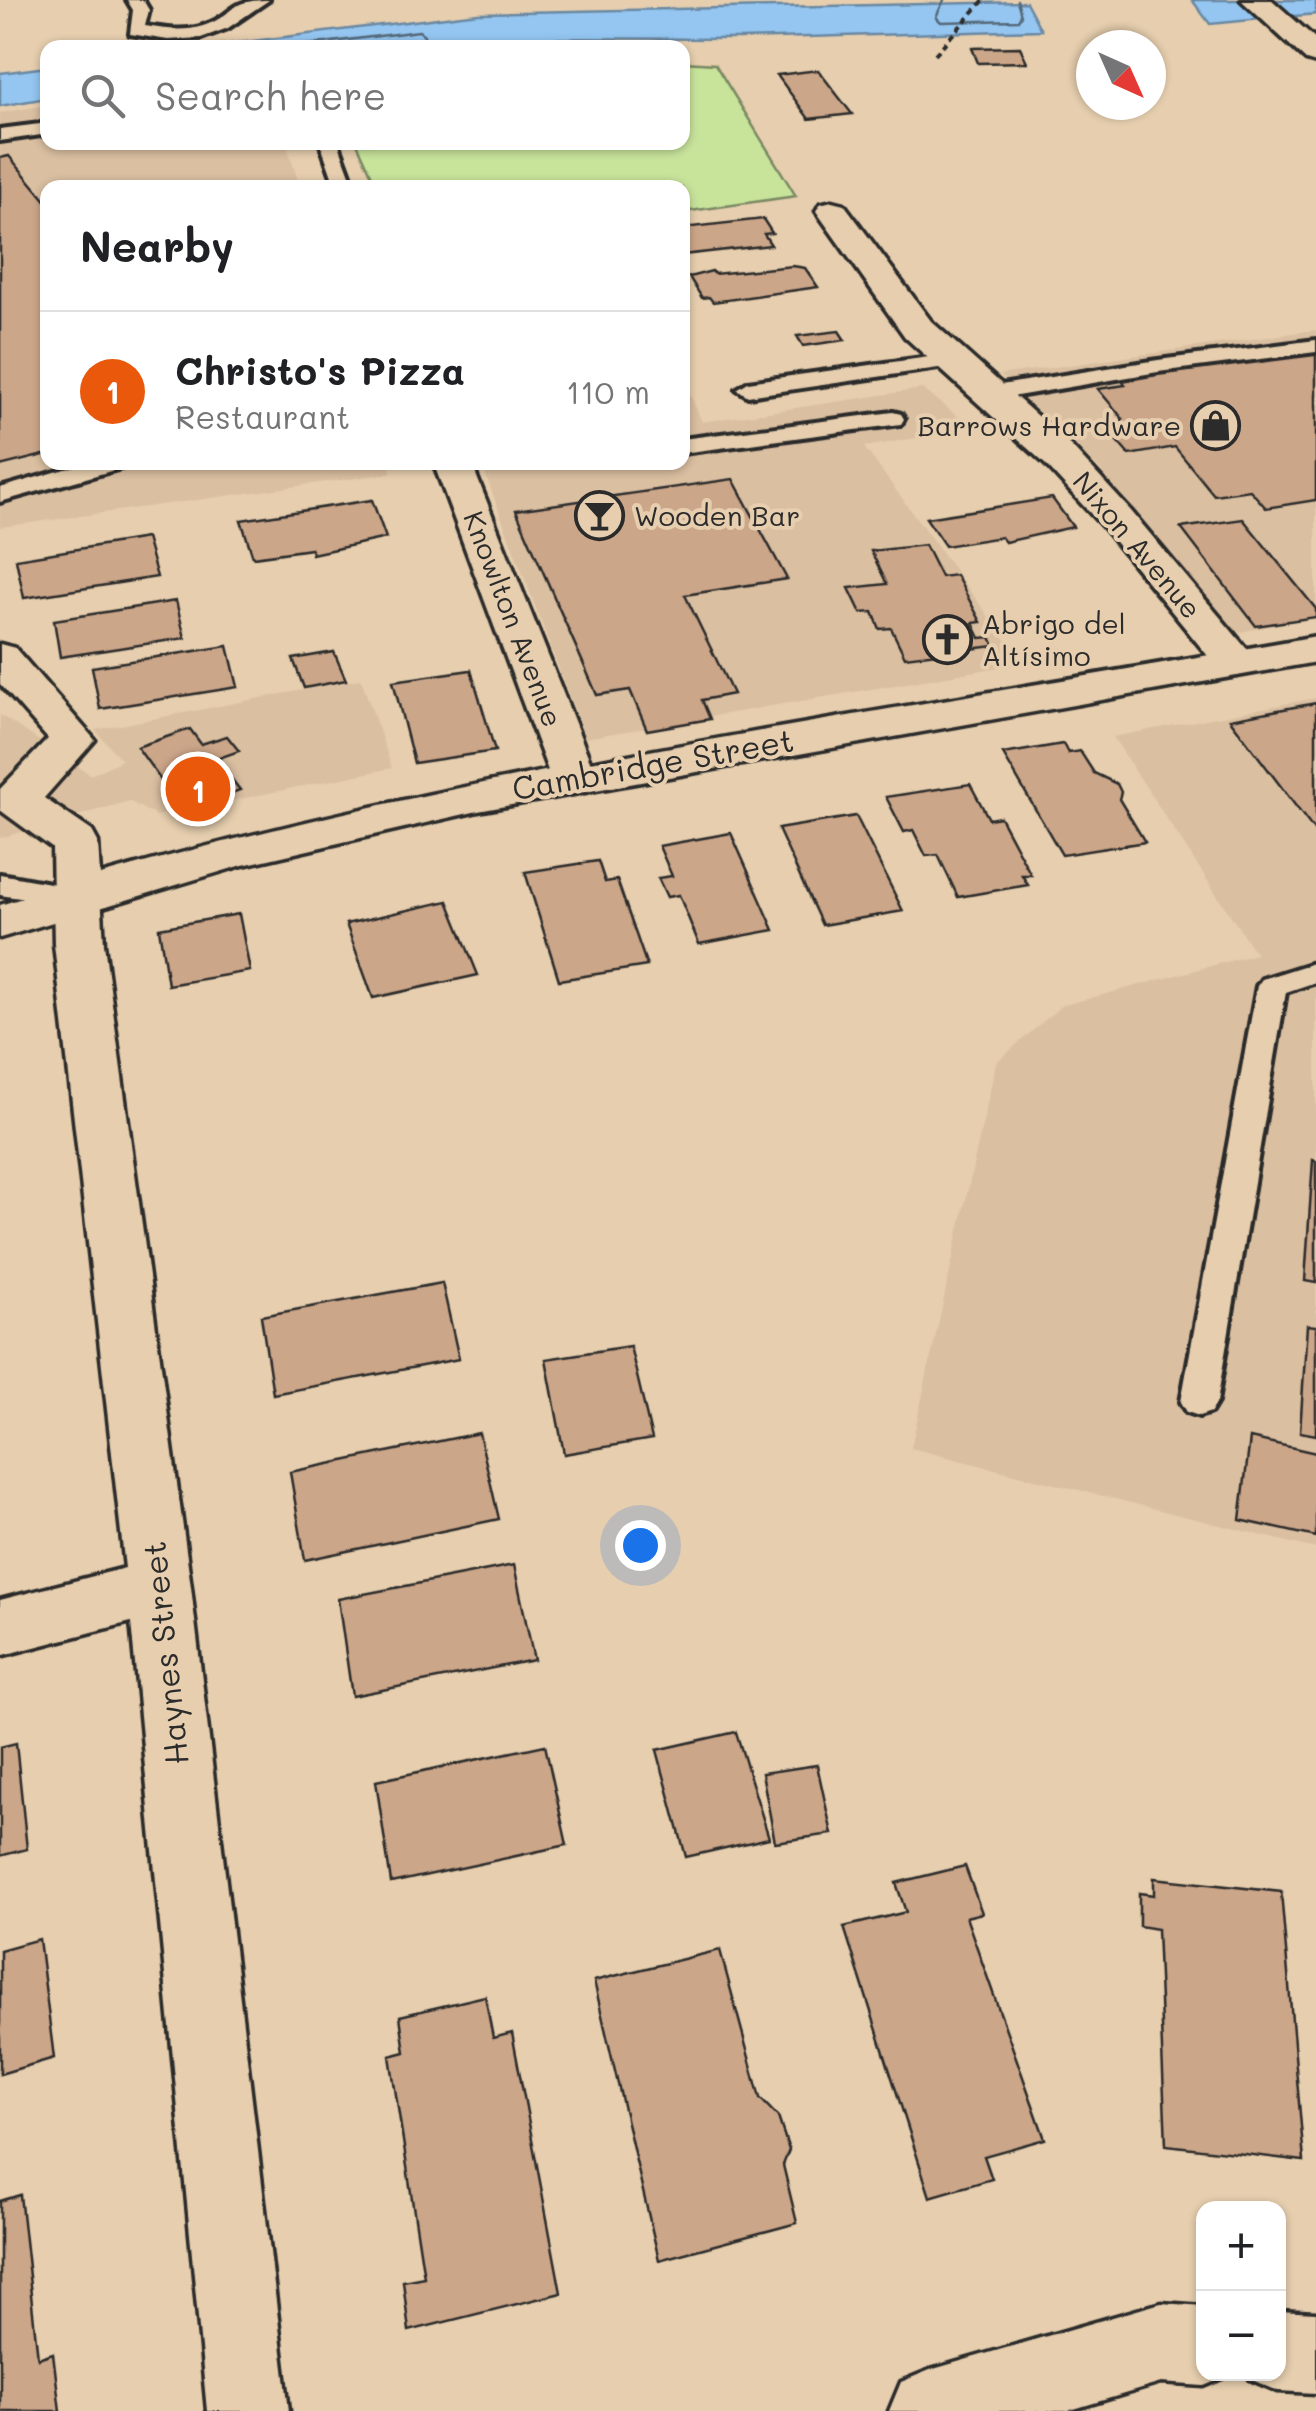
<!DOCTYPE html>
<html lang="en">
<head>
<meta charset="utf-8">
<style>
  body { margin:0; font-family:Mali,sans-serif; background:#f2f2f2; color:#202124 }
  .controls { position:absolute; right:30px; bottom:30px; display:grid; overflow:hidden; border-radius:20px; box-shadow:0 2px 8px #0004 }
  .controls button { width:90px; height:90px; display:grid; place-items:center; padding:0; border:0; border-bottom:2px solid #e0e0e0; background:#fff; color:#202124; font:50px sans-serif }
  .compass { position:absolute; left:1076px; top:30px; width:90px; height:90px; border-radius:50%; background:#fff; box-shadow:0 2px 8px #0004; rotate:135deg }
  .you { position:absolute; left:640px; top:1545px; width:35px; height:35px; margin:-25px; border:8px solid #fff; border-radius:50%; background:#1a73e8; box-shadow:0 0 0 15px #1a73e833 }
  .badge { display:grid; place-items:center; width:65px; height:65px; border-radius:50%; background:#ea580c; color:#fff; font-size:32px; font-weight:700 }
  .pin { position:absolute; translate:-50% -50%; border:5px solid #fff; box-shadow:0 2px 10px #0006 }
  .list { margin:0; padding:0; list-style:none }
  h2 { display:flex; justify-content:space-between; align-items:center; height:130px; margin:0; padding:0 40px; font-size:42px }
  h2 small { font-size:32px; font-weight:400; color:#757577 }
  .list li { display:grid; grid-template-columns:65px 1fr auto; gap:30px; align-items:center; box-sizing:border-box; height:160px; padding:0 40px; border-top:2px solid #e0e0e0 }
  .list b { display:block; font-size:38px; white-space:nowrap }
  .list p { margin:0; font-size:32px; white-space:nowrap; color:#757577 }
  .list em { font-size:32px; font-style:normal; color:#757577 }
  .icon { flex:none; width:55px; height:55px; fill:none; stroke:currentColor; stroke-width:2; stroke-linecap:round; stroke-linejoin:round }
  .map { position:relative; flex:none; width:1316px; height:2411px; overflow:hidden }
  .search { position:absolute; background:#fff; box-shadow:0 2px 8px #0004; left:40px; top:40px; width:650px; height:110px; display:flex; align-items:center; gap:25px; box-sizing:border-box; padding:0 35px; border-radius:20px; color:#757577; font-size:38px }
  .panel { position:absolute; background:#fff; box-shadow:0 2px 8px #0004; left:40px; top:180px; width:650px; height:290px; border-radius:20px }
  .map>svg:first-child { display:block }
  .built { fill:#dabfa1 }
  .green { fill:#c8e49b; stroke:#7a8863; stroke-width:2.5 }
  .water { fill:#94c6f1; stroke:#6a88a2; stroke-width:2.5 }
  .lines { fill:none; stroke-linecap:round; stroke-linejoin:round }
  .shore { stroke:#55697a; stroke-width:2.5 }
  .building { fill:#cca689; stroke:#2b2b2b; stroke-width:2.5 }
  .lane-casing { stroke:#2b2b2b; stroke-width:8 }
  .street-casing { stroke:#2b2b2b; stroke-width:7 }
  .secondary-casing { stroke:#2b2b2b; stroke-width:7 }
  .primary-casing { stroke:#2b2b2b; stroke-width:7 }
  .path { stroke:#2b2b2b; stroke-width:4; stroke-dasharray:6 5; stroke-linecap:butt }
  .lane { fill:#e6ceae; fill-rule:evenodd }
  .street { fill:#e6ceae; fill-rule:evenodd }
  .secondary { fill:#e6ceae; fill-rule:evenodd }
  .primary { fill:#e6ceae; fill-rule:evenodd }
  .labels { text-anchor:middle; stroke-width:8; stroke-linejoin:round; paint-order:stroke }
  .far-poi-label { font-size:28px; fill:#2b2b2b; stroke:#e6ceae; text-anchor:start }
  .far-street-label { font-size:28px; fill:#2b2b2b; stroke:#e6ceae }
  .street-label { font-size:32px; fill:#2b2b2b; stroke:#e6ceae }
</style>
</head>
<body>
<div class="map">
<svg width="1316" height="2411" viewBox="0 0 1316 2411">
  <rect width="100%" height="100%" fill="#e6ceae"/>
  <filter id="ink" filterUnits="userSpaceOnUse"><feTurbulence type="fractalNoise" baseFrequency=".01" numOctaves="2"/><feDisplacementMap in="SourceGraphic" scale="20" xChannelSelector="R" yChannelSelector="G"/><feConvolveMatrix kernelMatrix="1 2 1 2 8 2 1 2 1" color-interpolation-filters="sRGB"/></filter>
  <g filter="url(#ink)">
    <!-- built -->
    <g class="built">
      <path d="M47,105L48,142L286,143L300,187L48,188V462H388L392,473L0,527V113Z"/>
      <path d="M1316,330V616L1227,635L1100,470L1000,375Z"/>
      <path d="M683,378L702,422L922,389L973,428L864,447L1023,663L585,738L481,463L682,462Z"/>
      <path d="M361,679L392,768L156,816L129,801L0,838V715L91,775L122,760L95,730Z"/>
      <path d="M1316,698V1549L911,1448L996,1063L1061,1006L1256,954L1113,737Z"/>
    </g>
    <!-- green -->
    <path class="green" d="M683,62L715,64L796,196L683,212L682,188L377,187L357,143L682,142Z"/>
    <!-- water -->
    <g class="water">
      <path d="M1192,0H1316V14L1210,24Z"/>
      <path d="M1026,2L1041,30L740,39L465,38L402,48L204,47L478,13Z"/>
      <path d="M47,67V98L0,106V73Z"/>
    </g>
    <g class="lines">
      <!-- shore -->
      <g class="shore">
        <path d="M944,0L936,17L941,22L1018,20L1021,15L1017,0"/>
        <path d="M284,48L419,31L424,35L422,48"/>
      </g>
    </g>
    <!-- building -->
    <g class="building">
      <path d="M1020,47L1027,62L978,63L972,48Z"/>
      <path d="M818,70L852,114L809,119L777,75Z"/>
      <path d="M9,156L48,203V454L0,466V158Z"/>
      <path d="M763,219L772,233L764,234L771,245L682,255V228Z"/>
      <path d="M793,266L805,268L818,287L713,302L709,297L702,298L689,277L712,271L714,274Z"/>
      <path d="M839,331L845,340L803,346L797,336Z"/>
      <path d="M1316,347V500L1266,508L1250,490L1214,495L1175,447L1129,455L1110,433L1123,419L1098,389L1125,385L1121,379L1169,372L1166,368Z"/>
      <path d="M733,479L787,579L685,595L733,694L702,700L710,719L647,730L630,690L597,695L516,510Z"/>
      <path d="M1052,498L1073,527L1005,542L1001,537L945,546L926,518Z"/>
      <path d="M372,500L386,538L312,554L311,549L253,557L241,520Z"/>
      <path d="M1243,519L1316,609V617L1256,626L1181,528Z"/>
      <path d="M146,538L157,577L24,598L16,559Z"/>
      <path d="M925,545L941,577L956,575L981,622L973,623L980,638L991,637L995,646L905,657L891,628L880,629L873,612L861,613L849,588L887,584L871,551Z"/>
      <path d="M176,601L185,638L60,657L54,620Z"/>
      <path d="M228,646L238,687L100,709L92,667Z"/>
      <path d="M334,652L346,680L304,688L293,659Z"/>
      <path d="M471,670L495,751L414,763L393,681Z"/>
      <path d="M1316,703V833L1230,719Z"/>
      <path d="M190,729L201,744L227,736L239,751L216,759L240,790L183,811L137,747Z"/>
      <path d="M1063,744L1068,753L1080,751L1094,773L1117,784L1121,792L1119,799L1145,842L1062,855L1003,754Z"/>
      <path d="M970,784L989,819L1000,817L1031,875H1022L1028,885L958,897L938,855L926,856L913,830L904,832L886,797Z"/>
      <path d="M856,816L903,911L822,925L778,829Z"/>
      <path d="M731,833L774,930L699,944L679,895L667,897L658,878L672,876L659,846Z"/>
      <path d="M598,861L605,882L617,880L647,966L559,980L525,872Z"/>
      <path d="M448,901L478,975L373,998L346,924Z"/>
      <path d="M239,914L250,971L168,985L159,928Z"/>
      <path d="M1313,1160L1316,1161V1283L1305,1281Z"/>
      <path d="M442,1283L459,1359L273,1394L261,1316Z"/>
      <path d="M1307,1325L1316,1326V1435L1300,1432Z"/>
      <path d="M630,1346L652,1439L564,1454L546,1359Z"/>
      <path d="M479,1433L499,1519L305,1560L290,1472Z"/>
      <path d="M1250,1438L1316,1453V1537L1240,1520Z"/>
      <path d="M514,1565L534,1660L352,1696L338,1599Z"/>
      <path d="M736,1732L769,1838L686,1857L657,1750Z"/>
      <path d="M16,1743L27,1849L0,1856V1747Z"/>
      <path d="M545,1745L567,1845L391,1883L376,1781Z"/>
      <path d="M817,1765L832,1834L775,1842L762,1773Z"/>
      <path d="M965,1866L982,1913L966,1917L1045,2139L984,2156L992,2179L930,2197L844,1927L906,1912L896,1883Z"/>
      <path d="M1154,1878L1281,1892L1304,2161L1166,2145L1157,1929L1139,1926V1893L1154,1895Z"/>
      <path d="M39,1939L54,2058L0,2074V1950Z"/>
      <path d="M720,1950L760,2098L778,2117L789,2150L783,2165L797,2223L659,2260L594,1981Z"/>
      <path d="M485,1996L493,2038L512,2033L561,2293L409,2331L403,2281L424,2277L390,2056L405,2052L400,2016Z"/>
      <path d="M20,2195L38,2358L53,2353L60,2411H0V2201Z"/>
    </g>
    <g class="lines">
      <defs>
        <g id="lane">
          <path d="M127,0H143L149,10L145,26C164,29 185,32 203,26C237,15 225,0 269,0L228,28L201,38L168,40L130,34L133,10Z"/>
          <path d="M48,123V134L0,141V129Z"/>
          <path d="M320,142H338L355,188H336Z"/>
          <path d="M1316,340V352L1158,372L988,401L977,394L988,387L1158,360Z"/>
          <path d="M951,354L959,355L962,360L959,365L748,396L737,389L748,382Z"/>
          <path d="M893,412L901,414L904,419L901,424L682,453V439Z"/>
          <path d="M90,462H128L125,467L0,502V488Z"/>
          <path d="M446,462H491L488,467L446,472L443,467Z"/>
          <path d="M0,874L77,888L87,890L91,897L87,904L77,906L6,896L0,895Z"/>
          <path d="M1316,962V982L1286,992L1217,1402L1211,1412L1199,1416L1187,1412L1181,1402L1257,986L1262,979Z"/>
        </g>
        <g id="street">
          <path d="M832,201L844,204L931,321L1072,447L1131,511L1251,654L1257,663L1251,672L1236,676L1221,672L1103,527L1044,463L905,337L816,211L820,204Z"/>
          <path d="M433,462H471L596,776L589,786L573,790L557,786L550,776Z"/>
          <path d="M0,644L15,648L95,740L44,798L92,831L98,842L104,944L191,1587L289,2411H207L131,1622L0,1656V1600L125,1568L54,944L52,848L0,810V789L48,739L0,684Z"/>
          <path d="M1161,2303L1204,2306V2374H1232L1204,2386L1161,2383L1067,2411H889L901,2382L930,2370Z"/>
          <path d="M1278,2311L1316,2313V2393L1278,2391L1250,2379L1247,2374H1278Z"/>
        </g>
        <path id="secondary" d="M1241,0H1272L1316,39V63L1306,60Z"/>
        <path id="primary" d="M1316,636V662L478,811L243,865L0,938V905C429,771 875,716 1316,636Z"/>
      </defs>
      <!-- lane casing -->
      <use href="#lane" class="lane-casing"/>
      <!-- street casing -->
      <use href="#street" class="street-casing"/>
      <!-- secondary casing -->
      <use href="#secondary" class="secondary-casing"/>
      <!-- primary casing -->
      <use href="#primary" class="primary-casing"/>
      <!-- path -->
      <path class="path" d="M935,54L984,0"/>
      <!-- lane -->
      <use href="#lane" class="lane"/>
      <!-- street -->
      <use href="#street" class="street"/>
      <!-- secondary -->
      <use href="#secondary" class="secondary"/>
      <!-- primary -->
      <use href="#primary" class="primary"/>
    </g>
  </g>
  <!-- icons -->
  <defs>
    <symbol id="shop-ring" viewBox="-11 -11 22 22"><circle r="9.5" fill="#e6ceae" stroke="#2b2b2b" stroke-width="1.5"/><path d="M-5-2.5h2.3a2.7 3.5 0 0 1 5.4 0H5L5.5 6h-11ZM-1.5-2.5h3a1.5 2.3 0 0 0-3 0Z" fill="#2b2b2b"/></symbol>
    <symbol id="bar-ring" viewBox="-11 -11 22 22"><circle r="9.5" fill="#e6ceae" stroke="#2b2b2b" stroke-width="1.5"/><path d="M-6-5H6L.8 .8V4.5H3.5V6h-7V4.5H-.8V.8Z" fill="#2b2b2b"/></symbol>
    <symbol id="church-ring" viewBox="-11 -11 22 22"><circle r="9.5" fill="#e6ceae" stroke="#2b2b2b" stroke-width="1.5"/><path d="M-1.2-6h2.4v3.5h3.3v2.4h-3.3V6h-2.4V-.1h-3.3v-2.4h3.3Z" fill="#2b2b2b"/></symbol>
  </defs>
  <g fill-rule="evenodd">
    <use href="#shop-ring" x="1188" y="398" width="55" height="55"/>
    <use href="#bar-ring" x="572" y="488" width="55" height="55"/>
    <use href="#church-ring" x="920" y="612" width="55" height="55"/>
  </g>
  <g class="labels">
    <!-- far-poi labels -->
    <g class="far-poi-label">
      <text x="1181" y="436" text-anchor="end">Barrows Hardware</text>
      <text x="634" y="526">Wooden Bar</text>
      <text x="982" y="634">Abrigo del<tspan x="982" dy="32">Altísimo</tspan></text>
    </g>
    <!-- far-street labels -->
    <g class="far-street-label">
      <text transform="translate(1137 545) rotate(50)" y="10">Nixon Avenue</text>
      <text transform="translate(513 619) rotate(69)" y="10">Knowlton Avenue</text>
    </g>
    <!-- street labels -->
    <g class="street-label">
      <text transform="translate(653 765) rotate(-10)" y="11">Cambridge Street</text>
      <text transform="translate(166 1653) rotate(-96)" y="11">Haynes Street</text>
    </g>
  </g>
</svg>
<div class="controls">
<button>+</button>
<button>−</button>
</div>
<svg class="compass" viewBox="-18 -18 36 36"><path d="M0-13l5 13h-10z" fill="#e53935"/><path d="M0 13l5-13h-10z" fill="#757577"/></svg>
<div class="you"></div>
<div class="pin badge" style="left:198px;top:789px">1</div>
<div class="search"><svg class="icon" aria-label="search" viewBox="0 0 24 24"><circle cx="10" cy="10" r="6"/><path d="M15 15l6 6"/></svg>Search here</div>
<section class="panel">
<h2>Nearby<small></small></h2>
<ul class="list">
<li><span class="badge">1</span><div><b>Christo's Pizza</b><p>Restaurant</p></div><em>110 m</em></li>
</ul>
</section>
</div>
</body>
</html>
